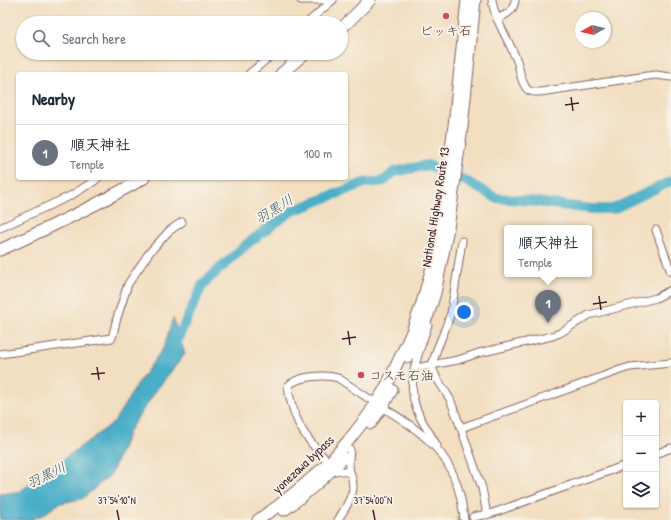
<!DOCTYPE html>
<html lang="en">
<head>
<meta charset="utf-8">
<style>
  body { margin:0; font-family:"Patrick Hand","Klee One",sans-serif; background:#f6f6f7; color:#1f2937 }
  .controls { position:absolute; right:12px; bottom:12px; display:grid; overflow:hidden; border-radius:4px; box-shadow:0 1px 3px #0004 }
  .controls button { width:36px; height:36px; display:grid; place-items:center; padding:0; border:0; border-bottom:1px solid #e0e1e3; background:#fff; color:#1f2937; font:20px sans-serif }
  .compass { position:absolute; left:575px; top:12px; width:36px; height:36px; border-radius:50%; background:#fff; box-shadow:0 1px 3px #0004; rotate:262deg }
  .you { position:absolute; left:464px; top:312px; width:14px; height:14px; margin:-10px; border:3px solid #fff; border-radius:50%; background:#1a73e8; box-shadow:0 0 0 6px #1a73e833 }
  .badge { display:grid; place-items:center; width:26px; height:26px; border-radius:50%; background:#d1495b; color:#fff; font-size:13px; font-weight:700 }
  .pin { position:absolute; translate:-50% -33px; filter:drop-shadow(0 1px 2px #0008) }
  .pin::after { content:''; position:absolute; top:21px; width:14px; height:12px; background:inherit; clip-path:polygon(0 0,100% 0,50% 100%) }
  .popup { position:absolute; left:504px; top:225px; width:88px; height:52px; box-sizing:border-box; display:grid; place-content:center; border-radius:4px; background:#fff; filter:drop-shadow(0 1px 3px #0005); font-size:13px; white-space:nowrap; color:#747a83 }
  .popup b { font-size:15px; color:#1f2937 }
  .popup::after { content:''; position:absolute; left:50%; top:100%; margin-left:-8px; border:8px solid transparent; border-top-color:#fff }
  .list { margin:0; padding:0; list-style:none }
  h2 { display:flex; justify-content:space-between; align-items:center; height:52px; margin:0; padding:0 16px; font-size:17px }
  h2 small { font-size:13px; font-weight:400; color:#747a83 }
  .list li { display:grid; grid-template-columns:26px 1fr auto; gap:12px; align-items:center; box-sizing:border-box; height:56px; padding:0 16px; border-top:1px solid #e0e1e3 }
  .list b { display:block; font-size:15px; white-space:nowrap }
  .list p { margin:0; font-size:13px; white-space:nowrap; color:#747a83 }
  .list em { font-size:13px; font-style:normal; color:#747a83 }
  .icon { flex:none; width:22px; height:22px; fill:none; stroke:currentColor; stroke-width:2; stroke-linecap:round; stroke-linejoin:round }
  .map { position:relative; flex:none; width:671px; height:520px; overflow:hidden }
  .search { position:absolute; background:#fff; box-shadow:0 1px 3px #0004; left:16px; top:16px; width:332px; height:44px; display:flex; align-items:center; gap:10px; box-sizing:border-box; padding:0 14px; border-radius:22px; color:#747a83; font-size:15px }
  .panel { position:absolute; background:#fff; box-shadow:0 1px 3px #0004; left:16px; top:72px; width:332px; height:108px; border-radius:4px }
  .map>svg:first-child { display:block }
  .water { fill:#49aec8; stroke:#4a667a }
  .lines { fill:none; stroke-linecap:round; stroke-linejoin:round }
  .river { stroke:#49aec8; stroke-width:10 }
  .minor-tunnel { stroke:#d0b8a2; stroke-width:7; stroke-dasharray:7 3.5; stroke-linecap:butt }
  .minor-casing { stroke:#85625f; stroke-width:9 }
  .highway-casing { stroke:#85625f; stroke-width:13 }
  .minor { stroke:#fff; stroke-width:7 }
  .highway { stroke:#fff; stroke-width:11 }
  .ticks { fill:none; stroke:#4a1f2b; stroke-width:1.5 }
  .poi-dot { fill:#d1495b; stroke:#f7f3e8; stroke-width:1.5 }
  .labels { text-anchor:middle; stroke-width:4; stroke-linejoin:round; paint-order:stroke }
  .poi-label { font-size:13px; fill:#4a1f2b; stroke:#f7f3e8 }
  .street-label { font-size:13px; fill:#4a1f2b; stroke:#f7f3e8 }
  .water-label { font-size:14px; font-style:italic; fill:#4a586a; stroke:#f7f3e8 }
  .ticks-label { font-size:10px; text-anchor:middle; fill:#4a1f2b; stroke:#f7f3e8; stroke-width:4; stroke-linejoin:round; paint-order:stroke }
</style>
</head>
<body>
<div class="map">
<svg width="671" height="520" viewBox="0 0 671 520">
  <rect width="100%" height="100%" fill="#f7f3e8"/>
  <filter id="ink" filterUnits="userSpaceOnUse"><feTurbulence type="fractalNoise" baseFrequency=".025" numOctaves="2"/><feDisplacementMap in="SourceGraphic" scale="8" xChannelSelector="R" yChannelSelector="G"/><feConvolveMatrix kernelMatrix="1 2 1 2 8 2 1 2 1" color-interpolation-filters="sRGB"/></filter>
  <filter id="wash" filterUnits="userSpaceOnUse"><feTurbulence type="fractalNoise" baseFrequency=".012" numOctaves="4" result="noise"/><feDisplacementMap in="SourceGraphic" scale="16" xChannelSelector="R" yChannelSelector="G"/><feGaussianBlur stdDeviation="0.9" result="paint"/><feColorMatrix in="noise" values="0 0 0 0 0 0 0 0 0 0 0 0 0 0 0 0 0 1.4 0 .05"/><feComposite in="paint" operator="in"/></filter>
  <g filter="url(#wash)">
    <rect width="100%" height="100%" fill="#f2dec0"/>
    <!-- water -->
    <path class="water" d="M173,318L185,354L158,388L130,429L111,474L82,499L60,503L44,514L31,520H0V494L19,492L113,423L139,382L164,347Z"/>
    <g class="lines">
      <!-- river -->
      <path class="river" d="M173,349L203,284L247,244L290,212L364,183L384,181L394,172L428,165L464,180L496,198L521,200L592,209H613L671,181"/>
    </g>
  </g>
  <g filter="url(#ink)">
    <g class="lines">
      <!-- minor-tunnel -->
      <path class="minor-tunnel" d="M457,520L473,517"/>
      <defs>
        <g id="minor">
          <path d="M301,0H332"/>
          <path d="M492,0C495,23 511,42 518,64C520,72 522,85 528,90C532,93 536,92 540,92L647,76L656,75L671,77"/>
          <path d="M497,19C506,15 514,11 515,0"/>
          <path d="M307,23L333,0"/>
          <path d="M249,74L274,53"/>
          <path d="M0,228L70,196L93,182L98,178"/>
          <path d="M656,230L671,272"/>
          <path d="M462,241L451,313L444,332L437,349L432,365L433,370L436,377L450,399L461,428L482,488L487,515"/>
          <path d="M428,325C418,357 403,384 420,417C425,427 432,436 437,446"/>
          <path d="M0,354L112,338L117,318L128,284L149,253L169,231L182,222"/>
          <path d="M421,367L458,360L479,353L552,336L560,333L589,315L656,298L671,290"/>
          <path d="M461,428L623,369L630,367L671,363"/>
          <path d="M656,454L671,448"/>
          <path d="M329,463C319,452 308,441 301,428C295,417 289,398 288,386C297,376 325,374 338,378C350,386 362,394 374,402C397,416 424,432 441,454C456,474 462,496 464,520"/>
          <path d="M331,472L339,470L350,473"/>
          <path d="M473,517L493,513L626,465"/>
          <path d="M338,520C344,510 352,499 353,488C353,482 352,477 350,472C348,464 349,457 350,450"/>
        </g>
        <g id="highway">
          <path d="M341,29L370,0"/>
          <path d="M281,74L305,53"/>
          <path d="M0,250C49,228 97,205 144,178"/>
          <path d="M408,357L428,315L435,293L443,254L448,228L462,127L475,0"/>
          <path d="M371,423L382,407L392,390"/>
          <path d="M284,510C306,494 324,479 343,458"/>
          <path d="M258,520L278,506L305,484L329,463L348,441L367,417L385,389L404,349L411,334L422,303L431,271L440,227L454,126L467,0"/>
        </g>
      </defs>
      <!-- minor casing -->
      <use href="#minor" class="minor-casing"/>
      <!-- highway casing -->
      <use href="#highway" class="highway-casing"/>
      <!-- minor -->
      <use href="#minor" class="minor"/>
      <!-- highway -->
      <use href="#highway" class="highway"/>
    </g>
  </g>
  <!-- ticks -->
  <path class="ticks" d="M571,97L573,111M565,105L579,103M599,296L601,310M593,304L607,302M348,331L350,345M342,339L356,337M97,367L99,380M91,374L105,373M117,510L119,520M373,510L375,520"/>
  <!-- markers -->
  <g class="poi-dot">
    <circle cx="446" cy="16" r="4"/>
    <circle cx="361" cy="375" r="4"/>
  </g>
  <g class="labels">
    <!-- poi labels -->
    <g class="poi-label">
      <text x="446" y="35">ビッキ石</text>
      <text x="369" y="380" text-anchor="start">コスモ石油</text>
    </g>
    <!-- street labels -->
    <g class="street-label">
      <text transform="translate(435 207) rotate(-81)" y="5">National Highway Route 13</text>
      <text transform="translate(303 464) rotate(-43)" y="5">yonezawa bypass</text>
    </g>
    <!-- water labels -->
    <g class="water-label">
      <text transform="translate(274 209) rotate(-32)" y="5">羽黒川</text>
      <text transform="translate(46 475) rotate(-26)" y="5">羽黒川</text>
    </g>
  </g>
  <g class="ticks-label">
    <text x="117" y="504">37°54'10"N</text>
    <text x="373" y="504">37°54'00"N</text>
  </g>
</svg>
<div class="controls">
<button>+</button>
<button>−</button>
<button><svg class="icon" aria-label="layers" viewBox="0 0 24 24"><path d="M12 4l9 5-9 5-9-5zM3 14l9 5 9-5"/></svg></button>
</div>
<svg class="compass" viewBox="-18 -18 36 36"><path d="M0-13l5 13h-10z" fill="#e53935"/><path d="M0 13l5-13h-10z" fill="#747a83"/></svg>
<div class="you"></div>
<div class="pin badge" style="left:548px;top:323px;background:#6b7280">1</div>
<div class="popup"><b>順天神社</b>Temple</div>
<div class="search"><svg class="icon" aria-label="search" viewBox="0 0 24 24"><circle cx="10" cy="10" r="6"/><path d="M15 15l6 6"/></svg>Search here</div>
<section class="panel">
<h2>Nearby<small></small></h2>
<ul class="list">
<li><span class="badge" style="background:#6b7280">1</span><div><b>順天神社</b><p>Temple</p></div><em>100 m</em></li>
</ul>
</section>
</div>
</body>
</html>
